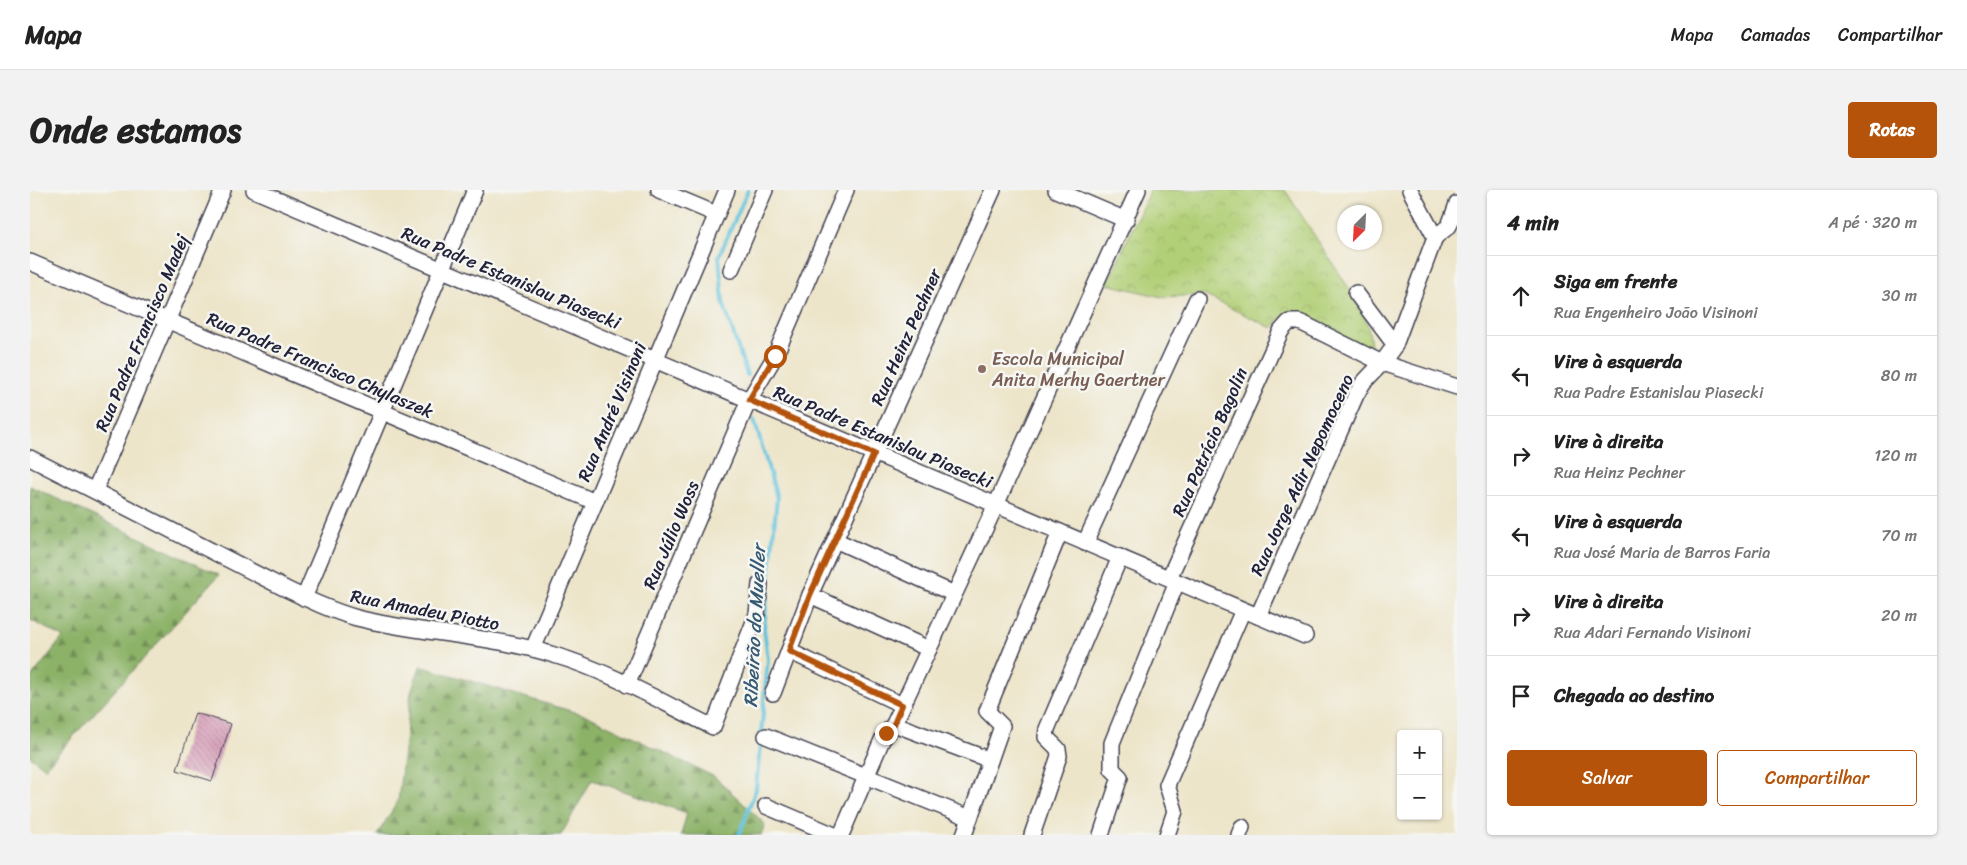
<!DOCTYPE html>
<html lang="pt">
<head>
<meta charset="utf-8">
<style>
  body { margin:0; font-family:Sriracha,sans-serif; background:#f2f2f2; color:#222 }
  .controls { position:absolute; right:15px; bottom:15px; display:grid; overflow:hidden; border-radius:5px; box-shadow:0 1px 4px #0004 }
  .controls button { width:45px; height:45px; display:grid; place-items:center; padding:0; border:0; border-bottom:1px solid #e0e0e0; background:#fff; color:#222; font:25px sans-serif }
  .compass { position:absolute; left:1307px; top:15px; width:45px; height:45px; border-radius:50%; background:#fff; box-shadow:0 1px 4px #0004; rotate:204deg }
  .stop { position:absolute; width:15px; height:15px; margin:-11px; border:4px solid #b45309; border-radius:50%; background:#fff }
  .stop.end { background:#b45309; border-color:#fff; box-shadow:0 1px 5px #0008 }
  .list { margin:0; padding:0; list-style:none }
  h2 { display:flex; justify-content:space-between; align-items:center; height:65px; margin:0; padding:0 20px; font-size:21px }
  h2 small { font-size:16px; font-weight:400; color:#767676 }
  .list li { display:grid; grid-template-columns:32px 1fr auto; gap:15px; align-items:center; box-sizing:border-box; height:80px; padding:0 20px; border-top:1px solid #e0e0e0 }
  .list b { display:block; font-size:19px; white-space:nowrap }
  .list p { margin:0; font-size:16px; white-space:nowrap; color:#767676 }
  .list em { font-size:16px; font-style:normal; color:#767676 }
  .actions { display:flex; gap:10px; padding:15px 20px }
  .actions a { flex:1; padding:11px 0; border:1px solid #b45309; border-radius:5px; text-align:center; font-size:18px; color:#b45309 }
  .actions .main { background:#b45309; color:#fff }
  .icon { flex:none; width:28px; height:28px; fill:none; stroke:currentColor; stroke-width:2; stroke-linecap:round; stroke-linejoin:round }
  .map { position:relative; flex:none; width:1427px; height:645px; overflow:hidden; border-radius:5px }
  header { display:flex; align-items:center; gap:30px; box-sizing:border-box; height:70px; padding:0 25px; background:#fff; border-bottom:1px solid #e0e0e0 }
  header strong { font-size:24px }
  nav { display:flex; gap:28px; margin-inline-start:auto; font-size:18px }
  .intro { display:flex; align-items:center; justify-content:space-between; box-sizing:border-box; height:120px; padding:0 30px }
  h1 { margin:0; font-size:35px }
  .button { padding:12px 22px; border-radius:5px; background:#b45309; color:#fff; font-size:18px; font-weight:700 }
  main { display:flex; gap:30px; padding:0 30px }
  aside { flex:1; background:#fff; border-radius:5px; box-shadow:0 1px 4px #0004 }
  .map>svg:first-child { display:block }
  .forest { fill:url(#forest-firs); stroke:#576a51 }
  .park { fill:url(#park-crowns); stroke:#6a7858 }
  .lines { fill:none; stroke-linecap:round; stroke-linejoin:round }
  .stream { stroke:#5fc2dd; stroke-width:4 }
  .building { fill:url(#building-back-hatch) }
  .minor-casing { stroke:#403f50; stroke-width:18 }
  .minor { stroke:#fff; stroke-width:15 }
  .route { stroke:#b45309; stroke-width:6 }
  .education-dot { fill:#8d6e63; stroke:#f6f6f2; stroke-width:2 }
  .labels { text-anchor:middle; stroke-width:5; stroke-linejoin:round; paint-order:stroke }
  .street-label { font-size:18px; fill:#22223b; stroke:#f6f6f2 }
  .education-label { font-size:18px; fill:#785e54; stroke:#f6f6f2; text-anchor:start }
  .water-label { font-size:19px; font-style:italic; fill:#375a74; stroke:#f6f6f2 }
</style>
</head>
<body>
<header>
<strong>Mapa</strong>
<nav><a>Mapa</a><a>Camadas</a><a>Compartilhar</a></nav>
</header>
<div class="intro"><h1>Onde estamos</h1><a class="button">Rotas</a></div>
<main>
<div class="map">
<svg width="1427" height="645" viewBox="0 0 1427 645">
  <defs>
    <pattern id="forest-firs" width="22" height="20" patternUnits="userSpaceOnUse" patternTransform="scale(1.25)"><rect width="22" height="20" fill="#8cb267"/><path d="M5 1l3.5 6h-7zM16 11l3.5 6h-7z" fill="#729056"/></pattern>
    <pattern id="park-crowns" width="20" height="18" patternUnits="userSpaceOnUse" patternTransform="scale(1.25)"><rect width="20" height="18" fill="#b1cf76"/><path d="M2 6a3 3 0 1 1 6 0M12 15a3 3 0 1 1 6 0" fill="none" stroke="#98b167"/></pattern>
    <pattern id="building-back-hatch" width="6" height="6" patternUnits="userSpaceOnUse" patternTransform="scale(1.25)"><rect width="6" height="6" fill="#d9a2bb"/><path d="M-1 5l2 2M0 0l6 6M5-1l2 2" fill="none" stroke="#b08499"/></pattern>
  </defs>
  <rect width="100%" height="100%" fill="#f6f6f2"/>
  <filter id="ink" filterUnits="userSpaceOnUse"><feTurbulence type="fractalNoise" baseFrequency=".02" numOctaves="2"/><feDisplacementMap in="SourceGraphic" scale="10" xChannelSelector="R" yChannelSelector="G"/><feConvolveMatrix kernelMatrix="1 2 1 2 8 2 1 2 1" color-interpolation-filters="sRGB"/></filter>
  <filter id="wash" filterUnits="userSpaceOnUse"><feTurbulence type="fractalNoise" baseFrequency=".0096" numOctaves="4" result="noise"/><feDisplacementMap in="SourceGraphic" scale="20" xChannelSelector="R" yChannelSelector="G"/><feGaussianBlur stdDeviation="1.12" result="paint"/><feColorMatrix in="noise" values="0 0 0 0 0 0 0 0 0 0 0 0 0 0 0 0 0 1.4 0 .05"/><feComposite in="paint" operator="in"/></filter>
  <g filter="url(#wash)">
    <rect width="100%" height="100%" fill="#ede5c9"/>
    <!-- forest -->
    <g class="forest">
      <path d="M0,296L189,385L15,578L0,566V489L33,447L0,430Z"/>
      <path d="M390,476L558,526L685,587L735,634L731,645H651L657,623L562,590L531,645H347L368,611L381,502Z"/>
    </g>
    <!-- park -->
    <path class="park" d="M1120,0H1255L1329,114C1337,131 1341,143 1341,162L1270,124C1254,121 1252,127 1242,138L1174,105L1132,107L1077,94Z"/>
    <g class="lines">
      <!-- stream -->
      <g class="stream">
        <path d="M717,185L693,112L689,66L718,0"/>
        <path d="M709,645L726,599L738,469L734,439L747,308L724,229"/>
      </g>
    </g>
    <g id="blocks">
      <!-- building -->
      <path class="building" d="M165,523L201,534L182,591L147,580Z"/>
    </g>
  </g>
  <g filter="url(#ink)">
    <use href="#blocks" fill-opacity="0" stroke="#403f50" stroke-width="1"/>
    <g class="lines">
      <defs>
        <g id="minor">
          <path d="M224,0L1275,446"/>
          <path d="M629,0L686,24"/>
          <path d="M1026,0L1096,30"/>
          <path d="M1405,47L1419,36L1427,14"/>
          <path d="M0,72L565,312"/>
          <path d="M701,80L735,0"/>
          <path d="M1326,103L1365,155"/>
          <path d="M0,268L256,399C279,410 302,421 327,428C391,444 460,445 524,465C579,481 631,512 683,537L727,424L730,394"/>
          <path d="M65,300L193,0"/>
          <path d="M805,350L924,404"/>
          <path d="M1055,353L1167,109"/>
          <path d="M1139,388L1251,141L1259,132H1269L1274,134L1352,173L1427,197"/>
          <path d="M780,405L899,459"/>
          <path d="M274,408L445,0"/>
          <path d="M1228,426L1326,205L1333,193L1352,173L1365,155L1405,47L1380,0"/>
          <path d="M503,459L697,0"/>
          <path d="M759,461L872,515"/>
          <path d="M597,495L719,210L745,166L816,0"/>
          <path d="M743,503L780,405L963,0"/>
          <path d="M864,534L960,570"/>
          <path d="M736,546L940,628"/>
          <path d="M736,616L804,645"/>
          <path d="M811,645L852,550L864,534L966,315L1108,0"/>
          <path d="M934,645L972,536L957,521L1030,342"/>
          <path d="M1002,645L1029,566L1028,559L1016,547L1017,539L1090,367"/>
          <path d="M1071,645L1090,587L1082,579V553L1147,392"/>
          <path d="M1137,645L1145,621L1137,595L1213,420"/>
          <path d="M1209,645L1212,637"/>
        </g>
      </defs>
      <!-- minor casing -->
      <use href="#minor" class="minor-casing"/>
      <!-- minor -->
      <use href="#minor" class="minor"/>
    </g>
  </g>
  <g class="lines" filter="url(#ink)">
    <!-- route -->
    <path class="route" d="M745,166L719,210L844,264L780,405L759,461L872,515L864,534L856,543"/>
  </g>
  <!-- markers -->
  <circle class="education-dot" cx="952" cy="179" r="5"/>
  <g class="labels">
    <!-- street labels -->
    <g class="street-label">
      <text transform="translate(481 88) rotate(23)" y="6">Rua Padre Estanislau Piasecki</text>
      <text transform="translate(112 143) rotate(-67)" y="6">Rua Padre Francisco Madej</text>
      <text transform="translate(876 147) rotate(-66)" y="6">Rua Heinz Pechner</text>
      <text transform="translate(290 175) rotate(23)" y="6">Rua Padre Francisco Chylaszek</text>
      <text transform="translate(582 222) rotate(-67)" y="6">Rua André Visinoni</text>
      <text transform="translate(853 247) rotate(23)" y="6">Rua Padre Estanislau Piasecki</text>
      <text transform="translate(1180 252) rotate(-66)" y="6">Rua Patrício Bagolin</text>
      <text transform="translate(1272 285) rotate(-65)" y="6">Rua Jorge Adir Nepomoceno</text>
      <text transform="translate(641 345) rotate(-67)" y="6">Rua Júlio Woss</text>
      <text transform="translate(395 420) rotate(11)" y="6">Rua Amadeu Piotto</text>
    </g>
    <!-- education labels -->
    <g class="education-label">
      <text x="962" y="175">Escola Municipal<tspan x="962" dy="21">Anita Merhy Gaertner</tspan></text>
    </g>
    <!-- water labels -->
    <g class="water-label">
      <text transform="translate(724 436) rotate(-87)" y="7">Ribeirão do Mueller</text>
    </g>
  </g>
</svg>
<div class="controls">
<button>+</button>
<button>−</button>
</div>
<svg class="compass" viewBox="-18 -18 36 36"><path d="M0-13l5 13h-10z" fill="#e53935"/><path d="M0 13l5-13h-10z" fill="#767676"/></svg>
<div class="stop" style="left:745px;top:166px"></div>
<div class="stop end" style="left:856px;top:543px"></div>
</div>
<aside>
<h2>4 min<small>A pé · 320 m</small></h2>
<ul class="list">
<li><svg class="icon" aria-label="ahead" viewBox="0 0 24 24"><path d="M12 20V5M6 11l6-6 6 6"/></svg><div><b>Siga em frente</b><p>Rua Engenheiro João Visinoni</p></div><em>30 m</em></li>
<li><svg class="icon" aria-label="left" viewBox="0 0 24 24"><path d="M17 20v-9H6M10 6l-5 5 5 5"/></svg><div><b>Vire à esquerda</b><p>Rua Padre Estanislau Piasecki</p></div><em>80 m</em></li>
<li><svg class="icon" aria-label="right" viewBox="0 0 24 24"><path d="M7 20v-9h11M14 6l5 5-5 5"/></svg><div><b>Vire à direita</b><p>Rua Heinz Pechner</p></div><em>120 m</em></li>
<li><svg class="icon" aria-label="left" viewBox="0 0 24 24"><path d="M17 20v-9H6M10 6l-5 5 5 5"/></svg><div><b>Vire à esquerda</b><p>Rua José Maria de Barros Faria</p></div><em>70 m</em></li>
<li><svg class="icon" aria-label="right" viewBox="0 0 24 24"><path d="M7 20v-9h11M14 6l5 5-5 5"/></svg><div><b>Vire à direita</b><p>Rua Adari Fernando Visinoni</p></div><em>20 m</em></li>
<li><svg class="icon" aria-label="arrive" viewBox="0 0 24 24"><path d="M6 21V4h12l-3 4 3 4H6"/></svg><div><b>Chegada ao destino</b></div></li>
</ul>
<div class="actions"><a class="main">Salvar</a><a>Compartilhar</a></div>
</aside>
</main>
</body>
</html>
